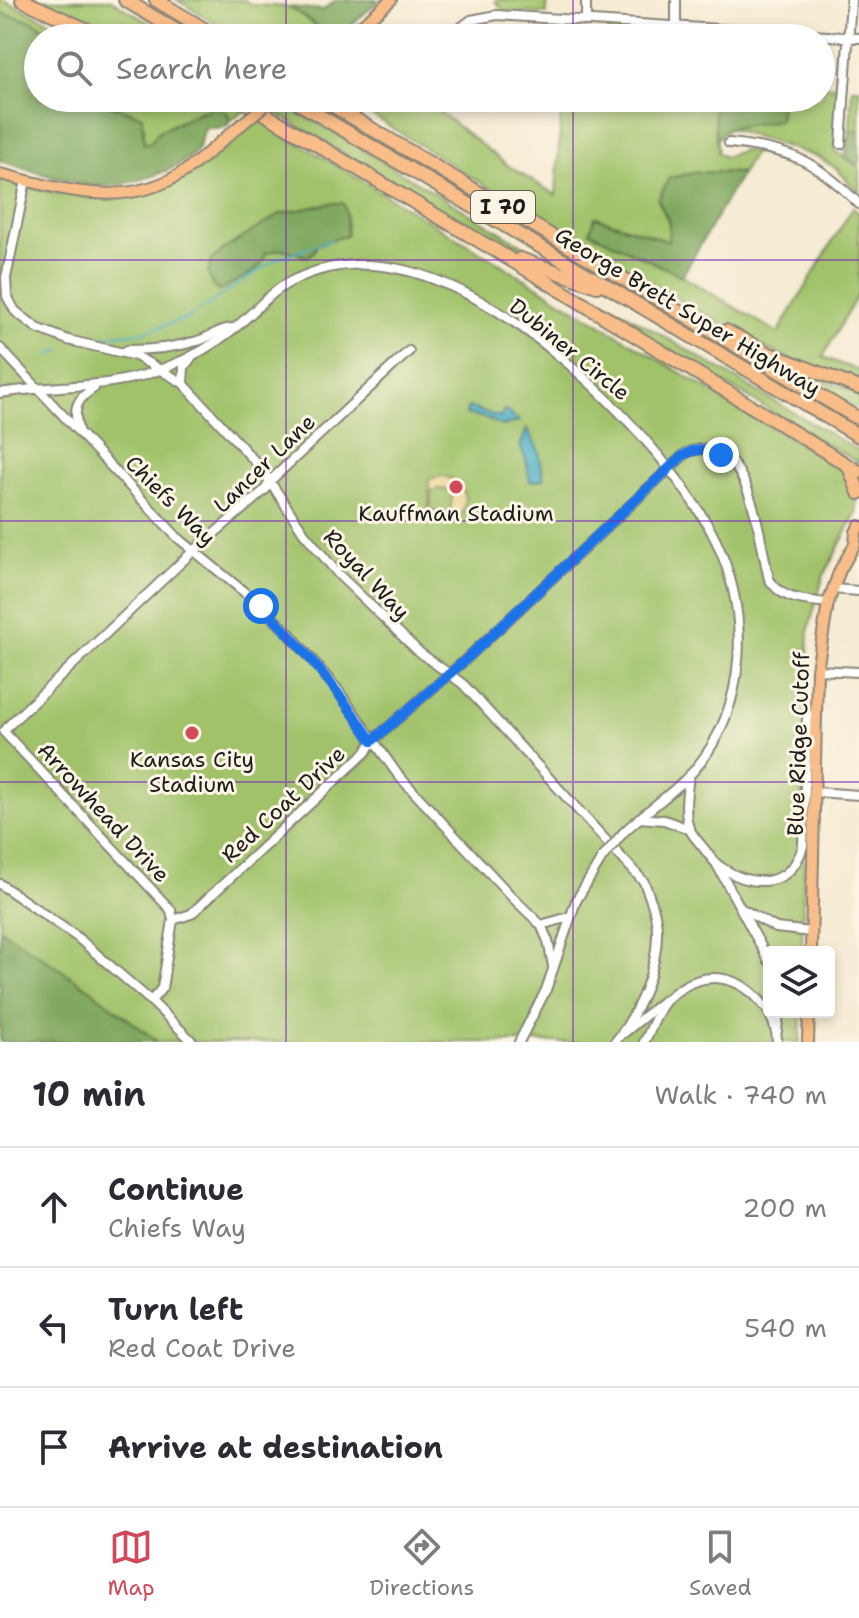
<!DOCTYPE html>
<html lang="en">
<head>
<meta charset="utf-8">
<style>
  body { margin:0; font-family:"Shantell Sans",sans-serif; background:#f7f7f7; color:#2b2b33 }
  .controls { position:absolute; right:24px; bottom:24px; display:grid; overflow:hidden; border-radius:8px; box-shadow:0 4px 12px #0003 }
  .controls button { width:72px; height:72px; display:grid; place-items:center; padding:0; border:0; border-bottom:2px solid #e1e1e2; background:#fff; color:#2b2b33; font:40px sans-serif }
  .stop { position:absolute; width:24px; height:24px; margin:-18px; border:6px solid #1a73e8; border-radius:50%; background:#fff }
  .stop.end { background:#1a73e8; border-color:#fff; box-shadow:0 2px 8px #0008 }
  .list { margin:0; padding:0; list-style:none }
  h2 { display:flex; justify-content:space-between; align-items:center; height:104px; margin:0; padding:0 32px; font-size:34px }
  h2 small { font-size:26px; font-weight:400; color:#7c7c81 }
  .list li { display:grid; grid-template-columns:52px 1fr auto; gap:24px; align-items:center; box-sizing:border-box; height:120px; padding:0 32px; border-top:2px solid #e1e1e2 }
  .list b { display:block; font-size:30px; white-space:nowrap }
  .list p { margin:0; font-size:26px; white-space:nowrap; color:#7c7c81 }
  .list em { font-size:26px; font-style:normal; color:#7c7c81 }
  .icon { flex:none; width:44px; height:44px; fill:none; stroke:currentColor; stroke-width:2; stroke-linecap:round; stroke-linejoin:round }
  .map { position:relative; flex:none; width:859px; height:1042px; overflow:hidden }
  .search { position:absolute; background:#fff; box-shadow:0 4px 12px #0003; left:24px; right:24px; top:24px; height:88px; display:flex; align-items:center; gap:20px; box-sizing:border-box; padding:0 28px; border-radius:44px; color:#7c7c81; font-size:30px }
  .sheet { height:464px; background:#fff }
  nav { display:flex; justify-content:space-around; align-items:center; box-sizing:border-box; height:112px; border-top:2px solid #e1e1e2; background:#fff; font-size:22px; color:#7c7c81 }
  nav a { display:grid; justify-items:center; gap:4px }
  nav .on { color:#d1495b }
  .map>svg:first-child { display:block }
  .green { fill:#a1c26a; stroke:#5e6f43; stroke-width:2 }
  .forest { fill:#80a85e; stroke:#4e623d; stroke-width:2 }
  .sand { fill:#eeda9e; stroke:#857b5d; stroke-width:2; fill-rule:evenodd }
  .water { fill:#46adc6; stroke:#316471; stroke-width:2 }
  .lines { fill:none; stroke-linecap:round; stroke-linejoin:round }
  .stream { stroke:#46adc6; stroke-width:2 }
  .minor-casing { stroke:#898478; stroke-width:12 }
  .major-casing { stroke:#898478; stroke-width:14 }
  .highway-casing { stroke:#898478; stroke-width:16 }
  .minor { stroke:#fff; stroke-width:8 }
  .major { stroke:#f8bd88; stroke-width:10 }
  .highway { stroke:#f8bd88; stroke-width:12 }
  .minor-bridge-casing { stroke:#898478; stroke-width:12; stroke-linecap:butt }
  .major-bridge-casing { stroke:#898478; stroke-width:14; stroke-linecap:butt }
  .minor-bridge { stroke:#fff; stroke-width:8 }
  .major-bridge { stroke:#f8bd88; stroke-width:10 }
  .route { stroke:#1a73e8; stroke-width:10 }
  .grid { fill:none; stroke:#7b2cbf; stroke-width:2; stroke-opacity:0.55 }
  .poi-dot { fill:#d1495b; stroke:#fcf5e5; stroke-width:3 }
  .labels { text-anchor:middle; stroke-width:6; stroke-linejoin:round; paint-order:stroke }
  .shield { fill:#fcf5e5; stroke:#5f5d58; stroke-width:2 }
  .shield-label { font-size:20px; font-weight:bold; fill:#1c1c1c }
  .street-label { font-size:22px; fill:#1c1c1c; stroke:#fcf5e5 }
  .poi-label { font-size:22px; fill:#1c1c1c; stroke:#fcf5e5 }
</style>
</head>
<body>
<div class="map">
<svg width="859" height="1042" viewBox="0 0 859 1042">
  <rect width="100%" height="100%" fill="#fcf5e5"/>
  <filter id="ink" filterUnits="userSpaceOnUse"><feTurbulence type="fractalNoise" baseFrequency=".0125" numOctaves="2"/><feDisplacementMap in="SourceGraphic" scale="16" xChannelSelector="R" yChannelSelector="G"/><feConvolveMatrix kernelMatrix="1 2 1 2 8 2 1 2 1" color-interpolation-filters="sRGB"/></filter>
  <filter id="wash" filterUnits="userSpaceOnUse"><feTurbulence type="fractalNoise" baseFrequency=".006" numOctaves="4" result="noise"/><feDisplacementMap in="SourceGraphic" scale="32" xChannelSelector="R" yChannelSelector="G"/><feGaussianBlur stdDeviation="1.8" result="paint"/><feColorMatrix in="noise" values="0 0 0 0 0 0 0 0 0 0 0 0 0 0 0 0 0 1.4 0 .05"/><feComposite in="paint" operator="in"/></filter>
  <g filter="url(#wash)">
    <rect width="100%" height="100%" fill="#f6ebd3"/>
    <!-- green -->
    <g class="green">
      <path d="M0,0H3L86,38H64L32,21L0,13Z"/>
      <path d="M42,0H111L174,38H124Z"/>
      <path d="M177,0H244L253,5L289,7L333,38H239Z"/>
      <path d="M498,0H547V14L504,11L495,1Z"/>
      <path d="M608,28L752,37V38H608Z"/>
      <path d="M821,85L842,87L835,151L859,167V193L837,169L818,157L729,128L779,120L781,98H821Z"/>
      <path d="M852,88H859V131L850,130Z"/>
      <path d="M88,98H170L177,100L178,98H219L246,110L230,121L227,113L201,111L159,131L151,142L143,144L144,127L132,112Z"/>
      <path d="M251,98H276L564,270L481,236Z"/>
      <path d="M344,98H422L507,165L556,195L562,98H706L714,109L718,153L725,157L743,150L754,152L742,173L699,172L658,200L669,222V242L596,217L590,232L682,276L778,333L853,207L859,214V292L823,357L859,371V383L786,358L743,337L491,189Z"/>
      <path d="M261,120L849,474L855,486L856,513L823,577L809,628L800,842L804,862L802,952H769V1012H801L800,1042H116L0,950V180C66,196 131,214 192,173C216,157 237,136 261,120Z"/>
      <path d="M534,271L587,291L859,451V463Z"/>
      <path d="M781,364L859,393V410Z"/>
    </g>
    <!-- forest -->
    <g class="forest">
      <path d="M336,0H380L336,38L289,7L323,10Z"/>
      <path d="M0,13L32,21L64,38H38L33,72L38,76V98H88L142,116L144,144L151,142L159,131L215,106L227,113L230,121L226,127L205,128C202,135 200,146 196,151C178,172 123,188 97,186C69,185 28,168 0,161Z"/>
      <path d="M706,98H781L779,120L729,128L716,140L714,109Z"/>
      <path d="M850,130L859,131V167L845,157Z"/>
      <path d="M699,172L742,173L682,276L590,232L595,217L668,241L669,222L658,200L669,178Z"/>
      <path d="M332,203H343L346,211L347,235L317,245C309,265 300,253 288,250C280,248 273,251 266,253C261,275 237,278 220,291L214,288L208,273L212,260L223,250L280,214Z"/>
      <path d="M0,929L91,990L158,1042H0Z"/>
    </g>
    <!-- sand -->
    <path class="sand" d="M443,476C463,480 470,497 461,515L426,514L429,508V479ZM436,489L450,490L453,492L450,512H434L431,508V491Z"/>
    <!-- water -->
    <g class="water">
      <path d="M468,407L500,417L504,410L519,421L502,426L486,418L466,414Z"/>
      <path d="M527,429L539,451L544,479L530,482L526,460L520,446Z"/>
    </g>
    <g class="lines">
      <!-- stream -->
      <g class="stream">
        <path d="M85,338L143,332L188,318L276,259L331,240"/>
        <path d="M49,355L60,350"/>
      </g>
    </g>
  </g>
  <g filter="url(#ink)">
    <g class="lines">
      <defs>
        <g id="minor">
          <path d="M586,21V0"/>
          <path d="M676,26V0"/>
          <path d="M447,38L471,20L497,15L859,38"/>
          <path d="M729,143C791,149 816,161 859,204"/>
          <path d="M841,144L851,0"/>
          <path d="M26,180L6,278L7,296L15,311L37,328L68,340L136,356L183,383L261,468L304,533L339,575L419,652L463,684L644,882C650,898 657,914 657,931C658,968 638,1014 615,1042"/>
          <path d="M0,348L177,537L249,596L290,634L337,689L398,775L513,898L541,925L569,917"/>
          <path d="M127,350C151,350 174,348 197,341C210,338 220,328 233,328"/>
          <path d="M183,383L184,367L191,358"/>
          <path d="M0,393C57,384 113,390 167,367C191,358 215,344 235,328C256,311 271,290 296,279C423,218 584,366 659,456"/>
          <path d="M78,429C73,409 76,399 94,388"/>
          <path d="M833,589L859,591"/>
          <path d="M817,670L859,672"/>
          <path d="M4,732L9,725L188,556L266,489L269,482L409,351"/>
          <path d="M4,732L171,910L173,920"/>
          <path d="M689,776C687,792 684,809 688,825C690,833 697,840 702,846C707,852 712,860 718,865C750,888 790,890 803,846L807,718L817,711"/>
          <path d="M816,792L859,795"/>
          <path d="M639,818L664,820L689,829"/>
          <path d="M623,833C646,810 675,793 696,768C748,705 750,613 716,541C706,519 691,499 677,479"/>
          <path d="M717,865L769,961"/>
          <path d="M0,884L77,937L151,1001L193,1042"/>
          <path d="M744,910L776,928L811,932"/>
          <path d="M541,925L548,941L553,966"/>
          <path d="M151,1001L162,988L173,920L191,914L366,752L372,741L463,662L686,453C751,426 759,541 769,579C782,601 805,600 828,603"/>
          <path d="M777,1031L779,1012"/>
          <path d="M624,1033L663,1001"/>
          <path d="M519,1042L546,990L576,901L602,858"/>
          <path d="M644,1042C653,1027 658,1005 673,994C706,968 741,975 765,1007C772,1016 777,1031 777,1042"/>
        </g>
        <g id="major">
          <path d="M346,38L391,0"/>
          <path d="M0,174C62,189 126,211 185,171C205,157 223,139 242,124"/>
          <path d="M811,952L817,670L828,603L840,570L855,544L856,532L859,526"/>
          <path d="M808,1042L809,1012"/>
        </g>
        <g id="highway">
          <path d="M22,0L105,38"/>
          <path d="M125,0L189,38"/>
          <path d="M156,0L219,38"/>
          <path d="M238,98L498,252L859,472"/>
          <path d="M290,98L859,436"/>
          <path d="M320,98L859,419"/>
          <path d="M520,259L597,286"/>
          <path d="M726,331L770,354L859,388"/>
          <path d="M849,467L859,493"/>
        </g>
      </defs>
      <!-- minor casing -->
      <use href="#minor" class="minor-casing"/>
      <!-- major casing -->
      <use href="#major" class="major-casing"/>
      <!-- highway casing -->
      <use href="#highway" class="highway-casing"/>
      <!-- minor -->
      <use href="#minor" class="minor"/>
      <!-- major -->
      <use href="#major" class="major"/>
      <!-- highway -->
      <use href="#highway" class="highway"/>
      <defs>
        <g id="minor-bridge">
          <path d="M659,456L677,479"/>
          <path d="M602,858L623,833"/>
        </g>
        <path id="major-bridge" d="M242,124L273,98"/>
      </defs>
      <!-- minor-bridge casing -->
      <use href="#minor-bridge" class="minor-bridge-casing"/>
      <!-- major-bridge casing -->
      <use href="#major-bridge" class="major-bridge-casing"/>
      <!-- minor-bridge -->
      <use href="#minor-bridge" class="minor-bridge"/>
      <!-- major-bridge -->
      <use href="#major-bridge" class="major-bridge"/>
    </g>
  </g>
  <g class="lines" filter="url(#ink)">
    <!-- route -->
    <path class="route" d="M261,606C304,647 339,692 372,741L463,662L681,457C694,448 707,447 721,455"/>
  </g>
  <!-- grid -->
  <path class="grid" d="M286,0V38M573,0V38M286,98V1042M573,98V1042M0,260H859M0,521H859M0,782H859"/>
  <!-- markers -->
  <g class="poi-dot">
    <circle cx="456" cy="487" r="8"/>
    <circle cx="192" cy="733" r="8"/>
  </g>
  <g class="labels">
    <!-- shield labels -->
    <rect class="shield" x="471" y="191" width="64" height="32" rx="6"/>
    <g class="shield-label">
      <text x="503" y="214">I 70</text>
    </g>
    <!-- street labels -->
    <g class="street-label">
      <text transform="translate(688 311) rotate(31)" y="8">George Brett Super Highway</text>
      <text transform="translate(570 349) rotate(39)" y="8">Dubiner Circle</text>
      <text transform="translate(264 463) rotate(-44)" y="8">Lancer Lane</text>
      <text transform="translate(171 500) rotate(45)" y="8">Chiefs Way</text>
      <text transform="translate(367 574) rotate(47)" y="8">Royal Way</text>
      <text transform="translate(798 744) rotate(-88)" y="8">Blue Ridge Cutoff</text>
      <text transform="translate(283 804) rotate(-43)" y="8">Red Coat Drive</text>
      <text transform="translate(104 812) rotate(47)" y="8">Arrowhead Drive</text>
    </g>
    <!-- poi labels -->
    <g class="poi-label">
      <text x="456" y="521">Kauffman Stadium</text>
      <text x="192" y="767">Kansas City<tspan x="192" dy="25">Stadium</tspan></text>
    </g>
  </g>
</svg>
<div class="controls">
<button><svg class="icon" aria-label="layers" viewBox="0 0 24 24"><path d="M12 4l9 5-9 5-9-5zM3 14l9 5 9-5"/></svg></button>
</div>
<div class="stop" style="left:261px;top:606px"></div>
<div class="stop end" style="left:721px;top:455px"></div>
<div class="search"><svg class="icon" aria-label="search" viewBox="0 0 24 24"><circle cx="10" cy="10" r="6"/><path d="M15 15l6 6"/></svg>Search here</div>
</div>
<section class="sheet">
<h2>10 min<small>Walk · 740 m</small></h2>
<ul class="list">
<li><svg class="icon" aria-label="ahead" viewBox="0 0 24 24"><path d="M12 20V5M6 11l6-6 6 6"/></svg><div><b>Continue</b><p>Chiefs Way</p></div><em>200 m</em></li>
<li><svg class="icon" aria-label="left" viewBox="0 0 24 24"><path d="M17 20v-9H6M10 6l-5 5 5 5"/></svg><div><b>Turn left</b><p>Red Coat Drive</p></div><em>540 m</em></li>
<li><svg class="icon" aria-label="arrive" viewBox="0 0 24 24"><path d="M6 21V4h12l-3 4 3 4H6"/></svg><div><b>Arrive at destination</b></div></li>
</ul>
</section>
<nav>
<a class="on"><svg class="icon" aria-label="map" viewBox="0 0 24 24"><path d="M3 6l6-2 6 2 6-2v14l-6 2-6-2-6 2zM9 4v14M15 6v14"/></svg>Map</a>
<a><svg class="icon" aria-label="directions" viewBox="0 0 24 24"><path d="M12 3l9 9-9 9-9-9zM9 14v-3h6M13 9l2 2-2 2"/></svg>Directions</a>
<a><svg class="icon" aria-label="saved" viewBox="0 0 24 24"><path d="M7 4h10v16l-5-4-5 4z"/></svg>Saved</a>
</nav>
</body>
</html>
